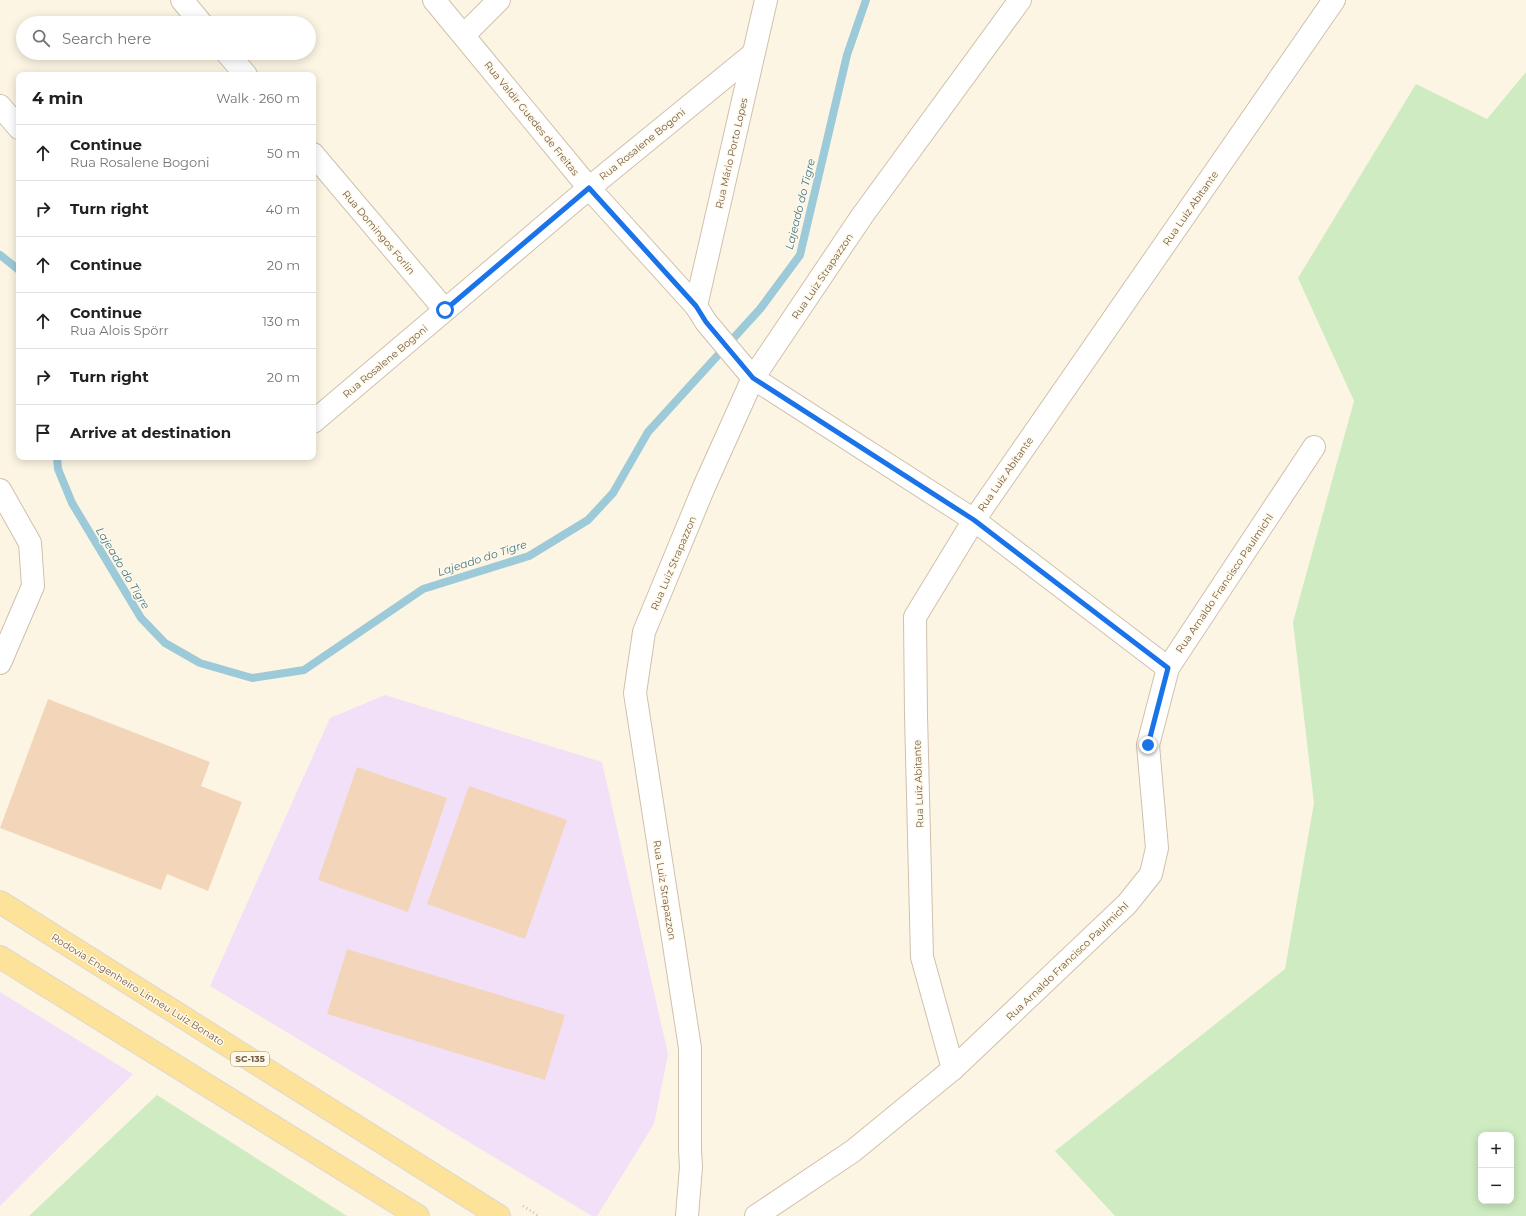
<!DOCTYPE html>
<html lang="en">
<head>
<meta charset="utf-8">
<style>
  body { margin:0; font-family:Montserrat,sans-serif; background:#f6f6f6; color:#202124 }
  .controls { position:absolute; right:12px; bottom:12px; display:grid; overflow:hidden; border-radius:8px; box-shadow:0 2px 10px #0003 }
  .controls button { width:36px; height:36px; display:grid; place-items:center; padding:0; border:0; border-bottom:1px solid #e0e0e0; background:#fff; color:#202124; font:20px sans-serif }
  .stop { position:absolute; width:12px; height:12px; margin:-9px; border:3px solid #1a73e8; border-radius:50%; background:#fff }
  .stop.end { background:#1a73e8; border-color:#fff; box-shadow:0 1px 4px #0008 }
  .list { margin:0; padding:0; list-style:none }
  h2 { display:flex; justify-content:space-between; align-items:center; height:52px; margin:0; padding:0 16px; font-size:17px }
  h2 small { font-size:13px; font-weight:400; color:#757577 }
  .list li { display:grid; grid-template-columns:26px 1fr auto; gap:12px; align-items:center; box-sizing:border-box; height:56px; padding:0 16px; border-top:1px solid #e0e0e0 }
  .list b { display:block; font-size:15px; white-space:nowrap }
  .list p { margin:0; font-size:13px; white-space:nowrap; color:#757577 }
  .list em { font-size:13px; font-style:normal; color:#757577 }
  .icon { flex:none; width:22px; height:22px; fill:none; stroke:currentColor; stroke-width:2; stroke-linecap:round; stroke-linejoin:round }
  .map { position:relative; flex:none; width:1526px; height:1216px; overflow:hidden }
  .search { position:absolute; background:#fff; box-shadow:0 2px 10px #0003; left:16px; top:16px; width:300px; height:44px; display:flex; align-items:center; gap:10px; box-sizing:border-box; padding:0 14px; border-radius:22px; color:#757577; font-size:15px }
  .panel { position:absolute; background:#fff; box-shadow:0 2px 10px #0003; left:16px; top:72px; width:300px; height:388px; border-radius:8px }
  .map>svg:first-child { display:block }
  .education { fill:#f2e0f9 }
  .green { fill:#ceebc1; fill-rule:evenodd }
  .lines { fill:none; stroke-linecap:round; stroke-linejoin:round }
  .stream { stroke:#9dcad9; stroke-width:8 }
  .building { fill:#f3d6ba }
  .minor-casing { stroke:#d0c0ac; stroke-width:24 }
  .major-casing { stroke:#ded8d3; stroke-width:24 }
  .path { stroke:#d8b99d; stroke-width:2.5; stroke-dasharray:1 3; stroke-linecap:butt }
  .minor { stroke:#fff; stroke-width:22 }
  .major { stroke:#fde299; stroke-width:22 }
  .route { stroke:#1a73e8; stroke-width:5 }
  .labels { text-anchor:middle; stroke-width:3; stroke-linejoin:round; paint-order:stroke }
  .shield { fill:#fff9ea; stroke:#9e8c79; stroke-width:1 }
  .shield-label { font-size:9px; font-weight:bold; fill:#755d48 }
  .street-label { font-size:10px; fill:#755d48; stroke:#fff9ea }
  .water-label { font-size:11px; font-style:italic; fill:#41778a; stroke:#fff9ea }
</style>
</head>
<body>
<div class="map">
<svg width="1526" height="1216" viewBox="0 0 1526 1216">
  <rect width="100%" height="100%" fill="#fdf5e3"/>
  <!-- education -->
  <g class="education">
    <path d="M385,695L602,762L668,1054L654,1124L597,1216H592L210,986L330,718Z"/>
    <path d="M0,992L133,1074L0,1206Z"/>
  </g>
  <!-- green -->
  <g class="green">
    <path d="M1526,72V1216H1115L1055,1151L1285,969L1314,803L1293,622L1354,401L1298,278L1416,84L1487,119ZM1481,1135H1511V1201H1481Z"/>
    <path d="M157,1095L347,1216H29Z"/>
  </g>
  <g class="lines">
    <!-- stream -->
    <g class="stream">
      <path d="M0,255L19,270"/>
      <path d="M57,457L58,469L72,503L141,618L165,643L200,663L252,678L304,670L423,589L529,556L588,520L613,493L648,432L760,309L800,255L847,55L866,0"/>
    </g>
  </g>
  <!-- building -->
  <g class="building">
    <path d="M48,699L210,762L201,786L242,802L208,891L167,874L161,890L0,828Z"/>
    <path d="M357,767L447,798L408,912L318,880Z"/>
    <path d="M469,786L567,820L525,939L427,904Z"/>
    <path d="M347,949L565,1015L545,1080L327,1014Z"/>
  </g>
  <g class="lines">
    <defs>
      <g id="minor">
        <path d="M182,0L201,23"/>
        <path d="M434,0L589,188L696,306L706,322L753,378L974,520L1168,668"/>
        <path d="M464,35L499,0"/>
        <path d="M227,53L246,75"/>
        <path d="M0,106L19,128"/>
        <path d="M313,154L445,310"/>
        <path d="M696,306L766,0"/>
        <path d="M313,422L589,188L753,54"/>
        <path d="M0,490L30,543L33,586L0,663"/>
        <path d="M953,1069L922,957L916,715L915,617L974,520L1334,0"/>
        <path d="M687,1216L691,1167L690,1149V1048L635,693L644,632L704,487L753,378L862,216L1020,0"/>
        <path d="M756,1216L853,1151L953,1069L1127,904L1151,874L1157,848L1148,745L1168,668L1314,447"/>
      </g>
      <g id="major">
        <path d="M0,902L499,1216"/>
        <path d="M0,957L418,1216"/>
      </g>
    </defs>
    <!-- minor casing -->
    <use href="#minor" class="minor-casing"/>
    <!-- major casing -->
    <use href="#major" class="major-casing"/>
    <!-- path -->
    <path class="path" d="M523,1206L539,1216"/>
    <!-- minor -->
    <use href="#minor" class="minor"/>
    <!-- major -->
    <use href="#major" class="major"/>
  </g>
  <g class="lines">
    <!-- route -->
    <path class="route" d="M445,310L589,188L696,306L706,322L753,378L974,520L1168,668L1148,745"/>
  </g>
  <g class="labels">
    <!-- shield labels -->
    <rect class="shield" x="231" y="1052" width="38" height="14" rx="3"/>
    <g class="shield-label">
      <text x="250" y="1062">SC-135</text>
    </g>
    <!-- street labels -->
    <g class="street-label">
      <text transform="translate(532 118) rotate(51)" y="4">Rua Valdir Guedes de Freitas</text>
      <text transform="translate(642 144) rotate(-39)" y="4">Rua Rosalene Bogoni</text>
      <text transform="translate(731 153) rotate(-77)" y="4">Rua Mário Porto Lopes</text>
      <text transform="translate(1190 208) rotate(-55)" y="4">Rua Luiz Abitante</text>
      <text transform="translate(379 232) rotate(50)" y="4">Rua Domingos Forlin</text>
      <text transform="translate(822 276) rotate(-56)" y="4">Rua Luiz Strapazzon</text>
      <text transform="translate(385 361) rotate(-40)" y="4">Rua Rosalene Bogoni</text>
      <text transform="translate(1005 474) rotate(-55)" y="4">Rua Luiz Abitante</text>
      <text transform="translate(673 563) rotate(-67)" y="4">Rua Luiz Strapazzon</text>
      <text transform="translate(1224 583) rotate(-56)" y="4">Rua Arnaldo Francisco Paulmichl</text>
      <text transform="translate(918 784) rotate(-92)" y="4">Rua Luiz Abitante</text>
      <text transform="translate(665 890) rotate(81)" y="4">Rua Luiz Strapazzon</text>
      <text transform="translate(1067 961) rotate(-44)" y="4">Rua Arnaldo Francisco Paulmichl</text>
      <text transform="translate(138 989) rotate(32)" y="4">Rodovia Engenheiro Linneu Luiz Bonato</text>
    </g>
    <!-- water labels -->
    <g class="water-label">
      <text transform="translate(800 204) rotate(-76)" y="4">Lajeado do Tigre</text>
      <text transform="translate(482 558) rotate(-18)" y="4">Lajeado do Tigre</text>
      <text transform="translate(123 568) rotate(59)" y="4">Lajeado do Tigre</text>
    </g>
  </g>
</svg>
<div class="controls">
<button>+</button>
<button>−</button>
</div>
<div class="stop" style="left:445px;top:310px"></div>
<div class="stop end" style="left:1148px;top:745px"></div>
<div class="search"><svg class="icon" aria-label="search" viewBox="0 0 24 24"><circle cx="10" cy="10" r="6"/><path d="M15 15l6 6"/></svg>Search here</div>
<section class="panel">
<h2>4 min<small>Walk · 260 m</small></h2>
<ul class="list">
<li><svg class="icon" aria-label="ahead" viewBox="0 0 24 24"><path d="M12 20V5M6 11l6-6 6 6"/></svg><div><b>Continue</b><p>Rua Rosalene Bogoni</p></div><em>50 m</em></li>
<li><svg class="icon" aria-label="right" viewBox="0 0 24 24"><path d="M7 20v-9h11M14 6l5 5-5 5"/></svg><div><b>Turn right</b></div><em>40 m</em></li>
<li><svg class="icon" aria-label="ahead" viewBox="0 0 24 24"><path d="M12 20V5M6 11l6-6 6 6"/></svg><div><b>Continue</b></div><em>20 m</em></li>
<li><svg class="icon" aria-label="ahead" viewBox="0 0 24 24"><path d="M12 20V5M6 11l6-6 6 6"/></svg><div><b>Continue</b><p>Rua Alois Spörr</p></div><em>130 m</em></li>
<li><svg class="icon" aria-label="right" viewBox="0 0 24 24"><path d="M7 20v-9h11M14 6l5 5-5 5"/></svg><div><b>Turn right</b></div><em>20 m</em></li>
<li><svg class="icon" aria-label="arrive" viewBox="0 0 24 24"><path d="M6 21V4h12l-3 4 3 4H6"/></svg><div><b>Arrive at destination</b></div></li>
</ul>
</section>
</div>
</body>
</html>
